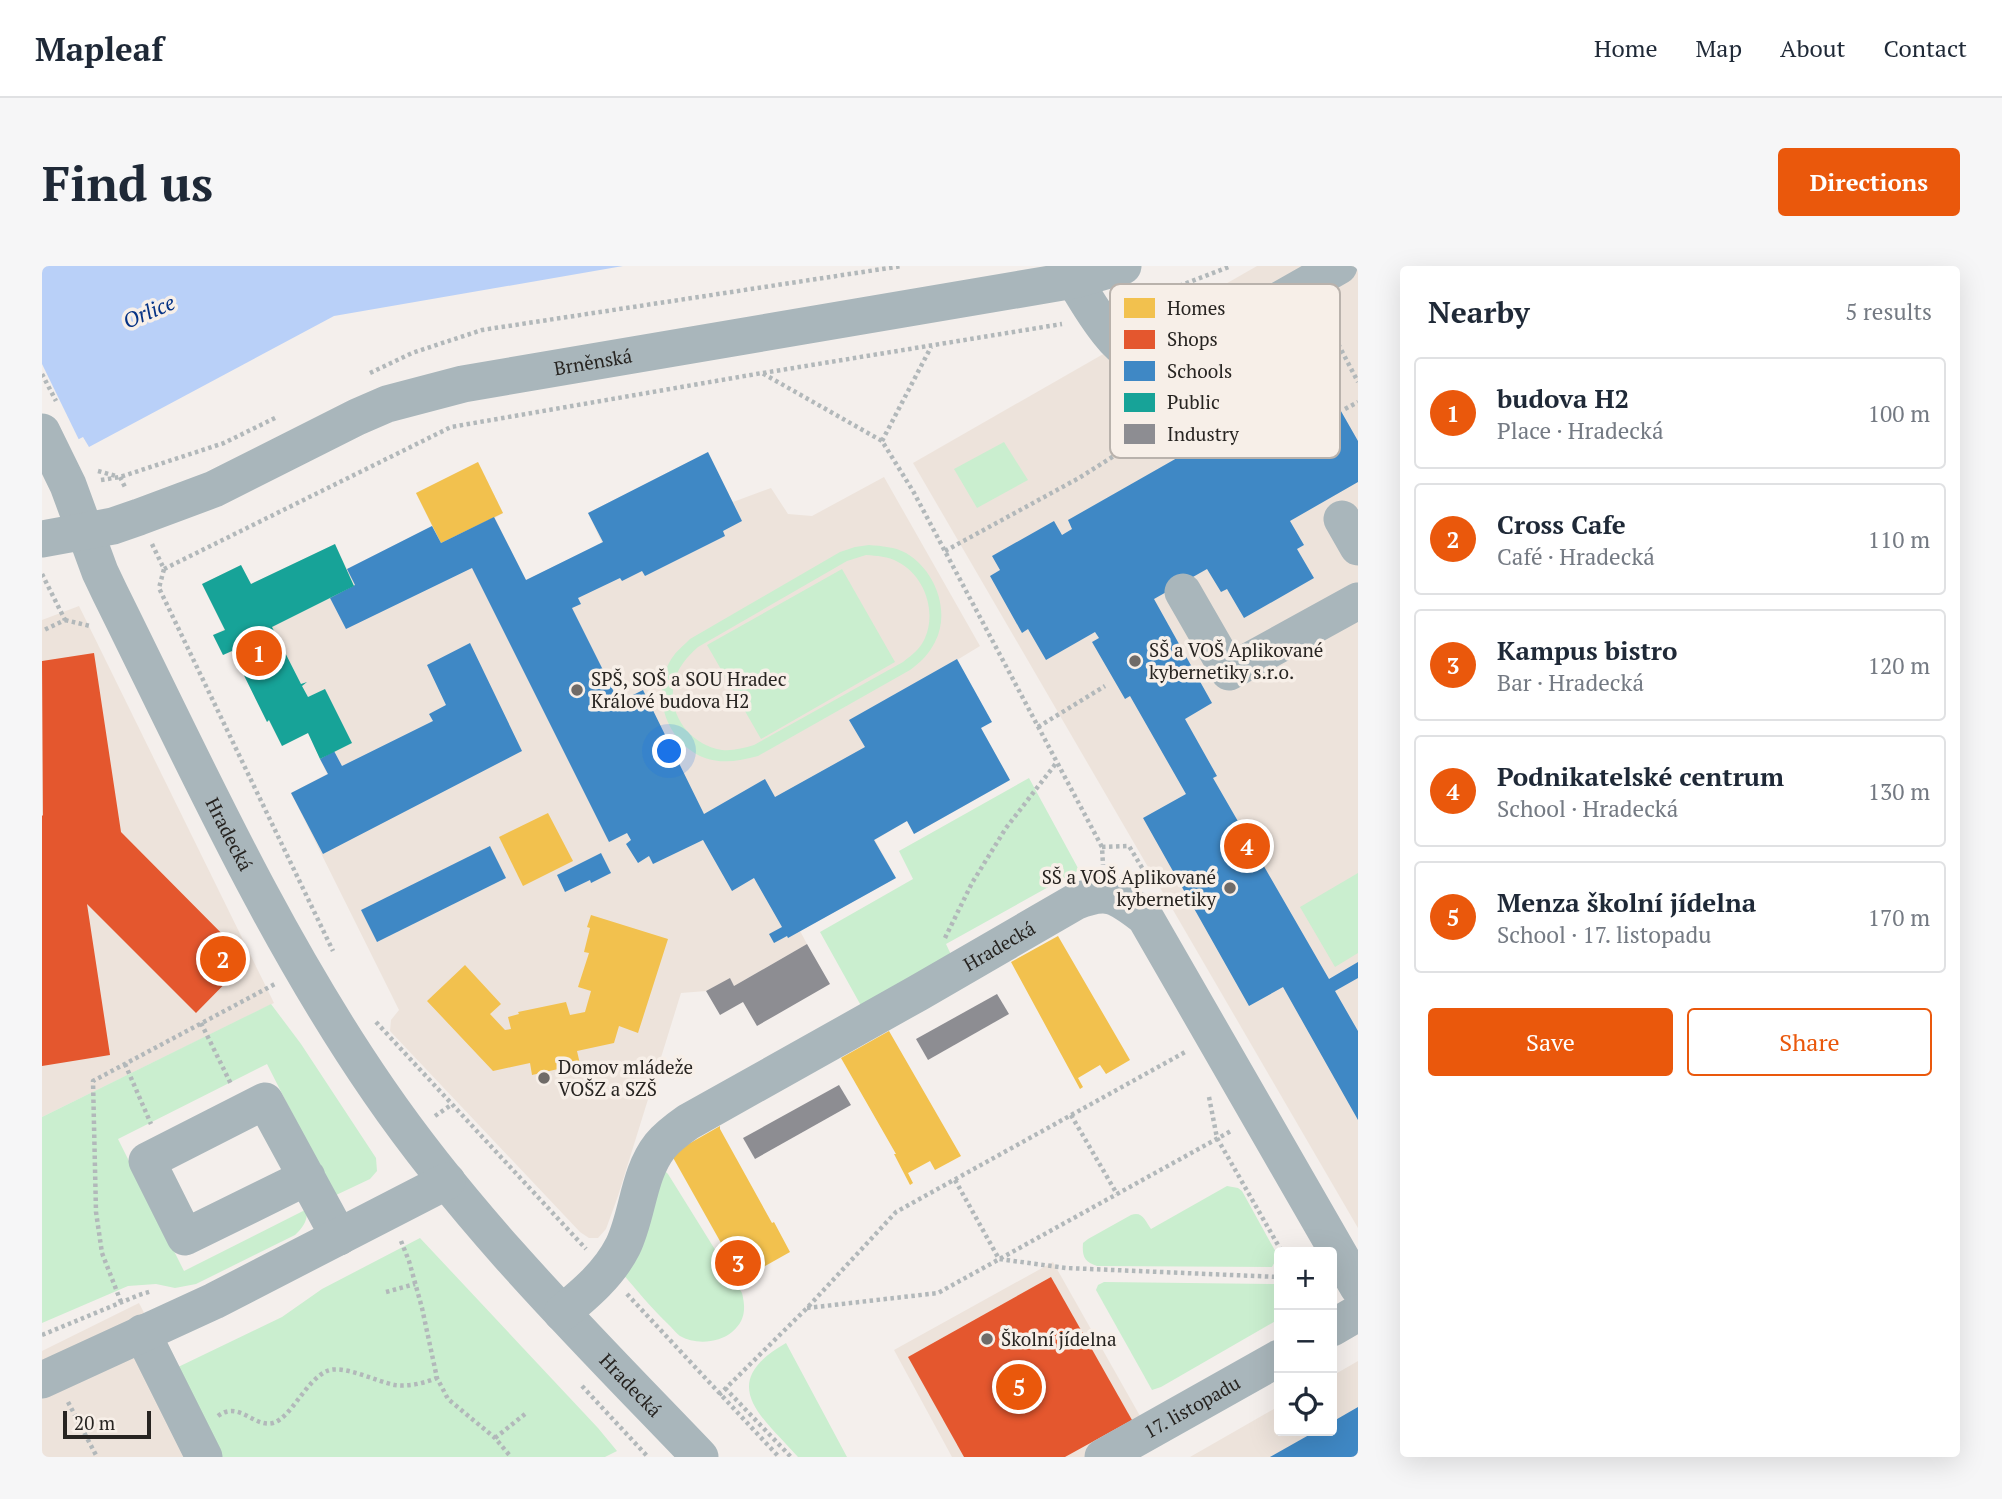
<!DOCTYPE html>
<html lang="en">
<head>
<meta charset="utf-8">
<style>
  body { margin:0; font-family:"PT Serif",serif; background:#f6f6f7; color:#1f2937 }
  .controls { position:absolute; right:21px; bottom:21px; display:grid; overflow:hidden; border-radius:7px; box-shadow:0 7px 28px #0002 }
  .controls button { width:63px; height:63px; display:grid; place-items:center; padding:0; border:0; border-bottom:2px solid #e0e1e3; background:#fff; color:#1f2937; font:35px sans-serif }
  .scale { position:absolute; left:21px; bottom:18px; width:88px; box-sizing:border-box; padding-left:7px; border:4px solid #272421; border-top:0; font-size:19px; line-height:24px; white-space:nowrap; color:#272421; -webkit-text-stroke:5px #f7efe8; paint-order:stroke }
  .you { position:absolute; left:628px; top:486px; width:24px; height:24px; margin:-18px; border:5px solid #fff; border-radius:50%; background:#1a73e8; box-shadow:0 0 0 10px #1a73e833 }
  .badge { display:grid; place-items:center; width:46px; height:46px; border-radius:50%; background:#ea580c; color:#fff; font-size:23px; font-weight:700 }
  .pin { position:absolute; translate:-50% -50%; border:4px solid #fff; box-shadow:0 2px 7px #0006 }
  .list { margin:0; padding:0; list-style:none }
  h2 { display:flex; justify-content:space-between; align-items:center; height:91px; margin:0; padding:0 28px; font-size:30px }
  h2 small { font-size:23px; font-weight:400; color:#747a83 }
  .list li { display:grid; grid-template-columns:46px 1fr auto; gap:21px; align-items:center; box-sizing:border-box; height:112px; margin:0 14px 14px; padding:0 14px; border:2px solid #e0e1e3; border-radius:7px }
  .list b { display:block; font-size:26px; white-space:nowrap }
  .list p { margin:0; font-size:23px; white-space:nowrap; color:#747a83 }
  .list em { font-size:23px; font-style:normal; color:#747a83 }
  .actions { display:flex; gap:14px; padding:21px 28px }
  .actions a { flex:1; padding:16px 0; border:2px solid #ea580c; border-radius:7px; text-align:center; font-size:24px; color:#ea580c }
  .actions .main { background:#ea580c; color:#fff }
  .icon { flex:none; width:38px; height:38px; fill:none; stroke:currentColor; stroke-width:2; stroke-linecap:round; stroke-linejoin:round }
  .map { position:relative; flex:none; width:1316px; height:1191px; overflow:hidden; border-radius:7px }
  header { display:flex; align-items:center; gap:42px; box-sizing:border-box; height:98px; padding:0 35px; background:#fff; border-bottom:2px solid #e0e1e3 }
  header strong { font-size:33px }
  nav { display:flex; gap:38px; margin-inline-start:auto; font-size:24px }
  .intro { display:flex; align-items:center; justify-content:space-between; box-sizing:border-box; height:168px; padding:0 42px }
  h1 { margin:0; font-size:49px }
  .button { padding:18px 32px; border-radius:7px; background:#ea580c; color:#fff; font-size:24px; font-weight:700 }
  main { display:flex; gap:42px; padding:0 42px }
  aside { flex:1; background:#fff; border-radius:7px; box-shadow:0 7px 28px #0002 }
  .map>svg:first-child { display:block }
  .built { fill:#ede3db }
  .green { fill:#caeecf; fill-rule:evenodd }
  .water { fill:#b9d0f8 }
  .pier { fill:#f4efec }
  .homes { fill:#f2c14e }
  .shops { fill:#e4572e }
  .schools { fill:#3f88c5 }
  .public { fill:#17a398 }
  .industry { fill:#8d8d92 }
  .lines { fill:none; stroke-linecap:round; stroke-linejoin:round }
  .path { stroke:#b2b8ba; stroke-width:4.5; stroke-dasharray:3.5 3.5; stroke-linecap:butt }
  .minor { stroke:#a9b6bb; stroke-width:37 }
  .poi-dot { fill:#6f6b68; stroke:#f7efe8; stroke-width:2.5 }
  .labels { text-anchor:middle; stroke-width:7; stroke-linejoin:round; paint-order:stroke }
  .street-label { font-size:19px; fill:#272421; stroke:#f7efe8 }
  .poi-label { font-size:19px; fill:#272421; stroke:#f7efe8; text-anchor:start }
  .water-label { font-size:21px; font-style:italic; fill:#053284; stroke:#f7efe8 }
  .key { fill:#f7efe8; stroke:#b9b2ac; stroke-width:2 }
  .key-label { font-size:19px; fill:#272421 }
</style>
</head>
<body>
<header>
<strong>Mapleaf</strong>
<nav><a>Home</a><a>Map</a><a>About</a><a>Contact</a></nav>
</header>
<div class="intro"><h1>Find us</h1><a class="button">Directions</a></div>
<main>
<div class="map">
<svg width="1316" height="1191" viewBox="0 0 1316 1191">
  <rect width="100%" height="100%" fill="#f4efec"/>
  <!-- built -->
  <g class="built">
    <path d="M1215,0H1316V962L871,197Z"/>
    <path d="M666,186L691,236L729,222L746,248L770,250L842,211L938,380L915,394L939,462L968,514L872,568L865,555L833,574L854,612L758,665L765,678L692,720L688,713L664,725L639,727L576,930L564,963L556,972H547L538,966L348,765L349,754L357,744L249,527L285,508L266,467L240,480L227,455L225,456L190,385L181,389L171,369L182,363L160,318L199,299L209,318L293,278L305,303L390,260L374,227L436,196L461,247L453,252L484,314L560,277L546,247Z"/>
    <path d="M37,340L232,737L0,851V354Z"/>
    <path d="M1011,996L1102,1157L1042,1191H910L852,1084Z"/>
    <path d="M97,1037L176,1191H0V1085Z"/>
    <path d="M1316,1095V1191H1148L1237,1140V1165H1290V1110Z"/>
  </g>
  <!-- green -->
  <g class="green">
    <path d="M962,176L986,214L935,242L912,203Z"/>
    <path d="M827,279C840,280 853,281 864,287C893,304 909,345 893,376C887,388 878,397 868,404L716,490C698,495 680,498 663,492C626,478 609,432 627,397C632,387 640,381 648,373L798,286L813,281ZM824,289C835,290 846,290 856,296C882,309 895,345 883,372C879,382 870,389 861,396L712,479C702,482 691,485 680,484C648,479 625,448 632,417C635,402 645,391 656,381L805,295Z"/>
    <path d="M800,303L853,396L719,473L665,379Z"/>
    <path d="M987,512L1037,604L904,678L912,695L822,745L778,666L871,613L857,585Z"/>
    <path d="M1316,607V687L1293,701L1258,641Z"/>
    <path d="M229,738L259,778L334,892L335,905L328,913L292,930L225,798L76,873L142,1005L265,943C266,954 261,962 253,969L154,1018L133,1022L114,1018L86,1020L0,1057V851Z"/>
    <path d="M620,902L626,908L700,1027C704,1043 703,1055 690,1066C677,1077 653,1079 638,1070C634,1067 630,1062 627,1059C609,1042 595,1024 579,1006Z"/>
    <path d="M1185,920L1196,922L1200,925L1236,990L1230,1001L1055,1000C1042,996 1040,990 1041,977L1046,973L1089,949C1101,945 1103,955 1109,963Z"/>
    <path d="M378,972L556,1162L575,1185L563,1191H176L132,1103L240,1051L280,1023Z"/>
    <path d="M1062,1016L1237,1018V1053L1119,1121L1110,1124L1054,1024L1056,1019Z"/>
    <path d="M744,1077L805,1191H756C718,1149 674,1117 744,1077Z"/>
  </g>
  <!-- water -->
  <path class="water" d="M0,0H581L292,50L47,181L41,171L0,192Z"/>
  <!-- pier -->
  <path class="pier" d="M0,98L38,176L0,196Z"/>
  <!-- homes -->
  <g class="homes">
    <path d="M436,196L461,247L399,277L374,227Z"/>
    <path d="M506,547L531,595L481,620L457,571Z"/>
    <path d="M549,649L626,673L596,767L577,760L572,777L535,785L538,798L490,809L488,797L451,805L385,735L423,699L459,738L448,748L463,764L469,763L466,751L477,748L476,746L524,736L528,749L543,746L549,725L536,721L547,687L542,686L548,662L545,661Z"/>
    <path d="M1016,670L1088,794L1064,808L1058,799L1036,812L1041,821L1038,823L969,696Z"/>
    <path d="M847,765L919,890L893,904L888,895L866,907L871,917L868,919L852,888H854L799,792Z"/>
    <path d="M678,860V863L730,957L732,956L748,986L698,1014L681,985L683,984L629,888Z"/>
  </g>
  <!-- shops -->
  <g class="shops">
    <path d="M52,387L79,566L206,694L154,747L45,638L68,789L0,800V549L1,550L0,395Z"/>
    <path d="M1009,1011L1090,1154L1023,1191H922L866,1091Z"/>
  </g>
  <!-- schools -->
  <g class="schools">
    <path d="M1279,110L1316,175V216L1248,255L1262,279L1255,283L1272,312L1202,352L1185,323L1179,326L1165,303L1112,333L1170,437L1143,453L1175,510L1171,512L1287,713L1316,696V712L1293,725L1316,765V854L1241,721L1207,740L1101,552L1144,528L1088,430L1083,433L1050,376L1057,372L1053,366L1004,394L986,363L980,367L948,310L958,304L950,290L1012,255L1020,269L1030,263L1026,254Z"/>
    <path d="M666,186L700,255L681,265L683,270L603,310L600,305L580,315L578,312L536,332L539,338L530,342L577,436L601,424L662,548L723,513L733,531L823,481L807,454L915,393L950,456L939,462L968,514L872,568L865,555L832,574L854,612L746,672L745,670L732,677L727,668L740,661L712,612L690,625L661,574L611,598L607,590L596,597L584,578L589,574L585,567L567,576L430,302L304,363L288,332L313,319L305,303L390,260L399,277L452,251L484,314L561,276L546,247Z"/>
    <path d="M428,377L480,485L281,588L249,527L286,508L278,493L292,485L300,500L391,455L387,448L404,439L385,399Z"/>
    <path d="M448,580L464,612L335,676L319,644Z"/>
    <path d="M559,587L569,607L549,617L548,614L523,626L515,609Z"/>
    <path d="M1316,1141V1191H1228L1274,1165H1290V1156Z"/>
  </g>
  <!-- public -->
  <path class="public" d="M293,278L312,320L230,361L259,418L265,416L260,420L266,431L283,423L310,477L278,493L266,467L240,480L227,454L225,456L190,385L181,389L171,369L183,364L160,318L199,299L209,318Z"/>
  <!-- industry -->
  <g class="industry">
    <path d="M765,678L788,718L715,760L701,736L678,749L664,725L688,712L692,720Z"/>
    <path d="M955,728L967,748L886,794L874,773Z"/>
    <path d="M797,819L809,839L713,893L701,872Z"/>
  </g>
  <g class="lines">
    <!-- path -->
    <g class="path">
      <path d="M1085,40L1189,0"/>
      <path d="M1280,47L1316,116"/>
      <path d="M328,107L370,87L440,64L860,0"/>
      <path d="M721,107L1020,58"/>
      <path d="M0,108L14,135"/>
      <path d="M1303,143L1316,136"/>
      <path d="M840,175L889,81"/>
      <path d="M56,205L74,210"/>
      <path d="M78,211L84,223"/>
      <path d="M59,214L78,211L182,177L235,151"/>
      <path d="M110,278L122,303L117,322L291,685"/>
      <path d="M903,285L1037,212L1075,188C1078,169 1077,137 1074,118"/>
      <path d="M122,303L409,161L720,107L840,175L871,225L1060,581L1061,599"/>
      <path d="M0,308L23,354L0,365"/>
      <path d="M23,354L48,360"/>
      <path d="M996,461L1063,420"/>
      <path d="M1060,581L1087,580L1105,610"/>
      <path d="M903,672L930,617L964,562L1015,496"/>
      <path d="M334,756L544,983"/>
      <path d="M159,757L189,818"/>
      <path d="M83,798L109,858"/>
      <path d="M1167,831L1175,872L1240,986"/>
      <path d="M1029,849L1075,928"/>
      <path d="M393,850L409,839"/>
      <path d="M913,914L957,993L1024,1002L1237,1011"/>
      <path d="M359,975L367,995L380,1042L395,1112L406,1133L453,1172L469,1191"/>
      <path d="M344,1026L373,1018"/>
      <path d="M585,1028L737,1191"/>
      <path d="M79,1036L60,987L54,946L51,815L233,718"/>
      <path d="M765,1042L896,1027L1189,865"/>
      <path d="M0,1069L97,1029L110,1025"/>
      <path d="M540,1120L606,1191"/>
      <path d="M683,1122L749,1191"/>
      <path d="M677,1129L765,1042L854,946L1145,785"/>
      <path d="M26,1136L55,1191"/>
      <path d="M176,1150C197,1134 212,1162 231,1157C249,1152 264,1114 285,1105C301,1098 335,1116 353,1119C367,1121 382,1117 395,1112"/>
      <path d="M453,1172L483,1148"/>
    </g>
    <!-- minor -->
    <g class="minor">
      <path d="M1032,14C1053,48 1077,96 1122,100L1297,0"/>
      <path id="s1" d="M0,166L26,219L58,306L68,327C152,496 230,670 337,825C429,959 546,1074 658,1191"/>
      <path d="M1300,253L1316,281"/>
      <path id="s2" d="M0,273L71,260L97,251L172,223L315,151L345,138L421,118L1032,14L1081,0"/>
      <path d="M1141,326L1187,406L1316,335"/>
      <path d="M265,911L143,971L105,895L223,835L297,971"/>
      <path id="s3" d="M520,1047C543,1028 567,1008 581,980C596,949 596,908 618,880C626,870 636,863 646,856L876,727L1033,636C1067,622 1075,630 1103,651L1316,1021"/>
      <path d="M1290,1062L1316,1047"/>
      <path d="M100,1067L162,1191"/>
      <path d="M0,1114L172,1035L405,915"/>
      <path id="s4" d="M1061,1191L1237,1092"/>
    </g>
  </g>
  <!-- markers -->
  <g class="poi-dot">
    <circle cx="1093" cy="395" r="7"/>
    <circle cx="535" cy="424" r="7"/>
    <circle cx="1188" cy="622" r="7"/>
    <circle cx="502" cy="812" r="7"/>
    <circle cx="945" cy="1073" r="7"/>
  </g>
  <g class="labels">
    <!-- street labels -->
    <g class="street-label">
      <text dy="7" stroke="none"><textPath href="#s2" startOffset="583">Brněnská</textPath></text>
      <text dy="7" stroke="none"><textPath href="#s1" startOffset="444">Hradecká</textPath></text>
      <text dy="7" stroke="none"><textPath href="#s3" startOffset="593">Hradecká</textPath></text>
      <text dy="7" stroke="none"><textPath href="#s1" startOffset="1129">Hradecká</textPath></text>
      <text dy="7" stroke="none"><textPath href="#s4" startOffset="102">17. listopadu</textPath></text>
    </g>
    <!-- poi labels -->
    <g class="poi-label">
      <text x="1107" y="391">SŠ a VOŠ Aplikované<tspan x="1107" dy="22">kybernetiky s.r.o.</tspan></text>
      <text x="549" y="420">SPŠ, SOŠ a SOU Hradec<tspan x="549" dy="22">Králové budova H2</tspan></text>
      <text x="1174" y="618" text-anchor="end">SŠ a VOŠ Aplikované<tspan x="1174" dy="22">kybernetiky</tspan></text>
      <text x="516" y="808">Domov mládeže<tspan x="516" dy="22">VOŠZ a SZŠ</tspan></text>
      <text x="959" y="1080">Školní jídelna</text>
    </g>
    <!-- water labels -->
    <g class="water-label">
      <text transform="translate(107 46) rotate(-23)" y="7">Orlice</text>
    </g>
  </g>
  <!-- legend -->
  <rect x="1068" y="18" width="230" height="174" rx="10" class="key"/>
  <rect x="1082" y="32" width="31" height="20" fill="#f2c14e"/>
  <rect x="1082" y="64" width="31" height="19" fill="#e4572e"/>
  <rect x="1082" y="95" width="31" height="20" fill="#3f88c5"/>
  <rect x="1082" y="127" width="31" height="19" fill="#17a398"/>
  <rect x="1082" y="158" width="31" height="20" fill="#8d8d92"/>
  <g class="key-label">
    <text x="1125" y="49">Homes</text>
    <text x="1125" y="80">Shops</text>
    <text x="1125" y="112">Schools</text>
    <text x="1125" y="143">Public</text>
    <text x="1125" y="175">Industry</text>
  </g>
</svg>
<div class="controls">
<button>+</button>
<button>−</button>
<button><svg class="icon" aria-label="locate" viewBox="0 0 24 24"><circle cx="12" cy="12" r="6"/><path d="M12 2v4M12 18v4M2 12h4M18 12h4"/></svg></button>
</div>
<div class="scale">20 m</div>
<div class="you"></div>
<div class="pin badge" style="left:217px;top:387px">1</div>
<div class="pin badge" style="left:181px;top:693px">2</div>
<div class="pin badge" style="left:696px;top:997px">3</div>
<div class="pin badge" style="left:1205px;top:580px">4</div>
<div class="pin badge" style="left:977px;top:1121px">5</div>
</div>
<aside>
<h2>Nearby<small>5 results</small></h2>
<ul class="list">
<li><span class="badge">1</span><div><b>budova H2</b><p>Place · Hradecká</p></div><em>100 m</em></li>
<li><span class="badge">2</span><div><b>Cross Cafe</b><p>Café · Hradecká</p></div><em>110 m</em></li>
<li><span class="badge">3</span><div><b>Kampus bistro</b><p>Bar · Hradecká</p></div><em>120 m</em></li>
<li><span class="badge">4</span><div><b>Podnikatelské centrum</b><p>School · Hradecká</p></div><em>130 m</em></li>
<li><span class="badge">5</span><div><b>Menza školní jídelna</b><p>School · 17. listopadu</p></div><em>170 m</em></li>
</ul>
<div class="actions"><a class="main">Save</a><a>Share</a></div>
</aside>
</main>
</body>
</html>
